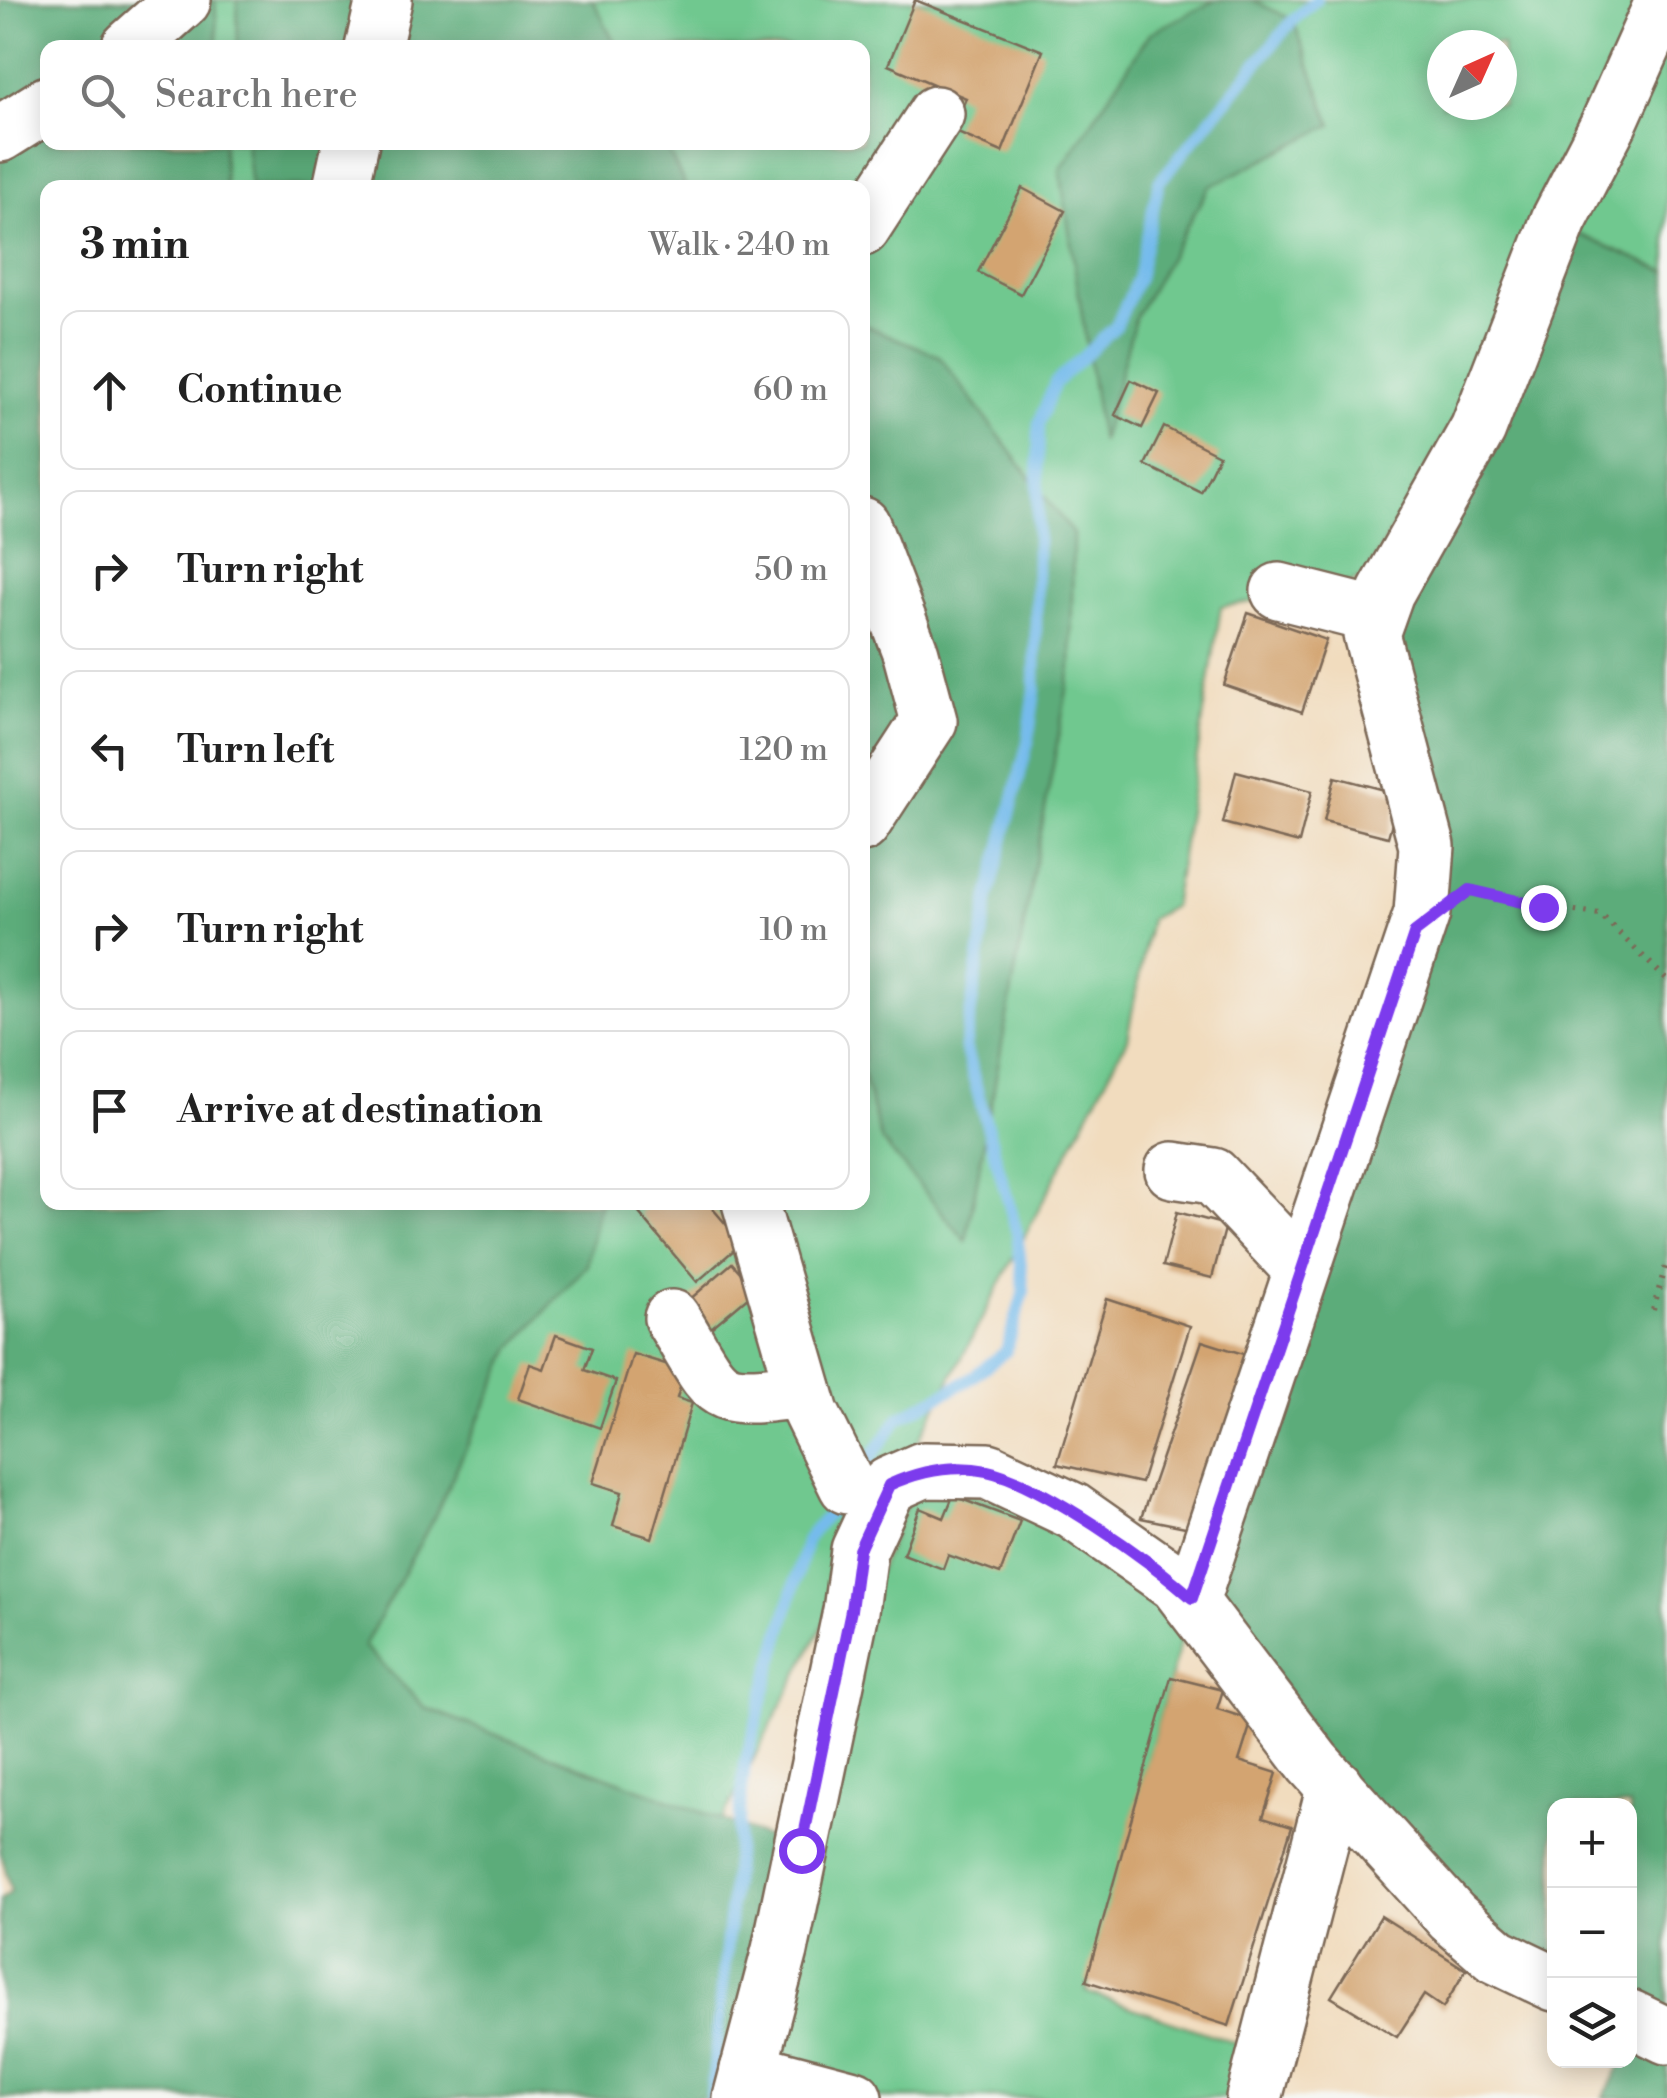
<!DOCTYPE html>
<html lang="en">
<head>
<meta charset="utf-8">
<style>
  body { margin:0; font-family:"Libre Bodoni",serif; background:#f6f6f6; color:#222 }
  .controls { position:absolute; right:30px; bottom:30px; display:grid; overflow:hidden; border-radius:20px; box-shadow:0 5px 25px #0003 }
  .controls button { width:90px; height:90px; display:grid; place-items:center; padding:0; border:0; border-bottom:2px solid #e0e0e0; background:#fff; color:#222; font:50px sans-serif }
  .compass { position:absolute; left:1427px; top:30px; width:90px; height:90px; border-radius:50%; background:#fff; box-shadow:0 5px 25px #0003; rotate:45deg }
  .stop { position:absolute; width:30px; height:30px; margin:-22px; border:8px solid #7c3aed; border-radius:50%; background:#fff }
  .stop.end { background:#7c3aed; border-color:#fff; box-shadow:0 2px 10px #0008 }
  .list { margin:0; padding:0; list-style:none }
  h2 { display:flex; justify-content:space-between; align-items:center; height:130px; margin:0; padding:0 40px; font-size:42px }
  h2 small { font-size:32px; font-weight:400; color:#767676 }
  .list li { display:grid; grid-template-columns:65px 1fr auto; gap:30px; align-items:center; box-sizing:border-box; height:160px; margin:0 20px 20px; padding:0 20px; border:2px solid #e0e0e0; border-radius:20px }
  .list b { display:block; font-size:38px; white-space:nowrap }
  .list em { font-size:32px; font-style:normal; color:#767676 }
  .icon { flex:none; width:55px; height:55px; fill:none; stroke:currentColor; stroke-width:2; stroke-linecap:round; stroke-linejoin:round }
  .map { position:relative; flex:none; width:1667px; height:2098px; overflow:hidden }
  .search { position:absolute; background:#fff; box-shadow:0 5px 25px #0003; left:40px; top:40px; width:830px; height:110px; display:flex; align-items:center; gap:25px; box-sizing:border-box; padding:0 35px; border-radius:20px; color:#767676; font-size:38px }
  .panel { position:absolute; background:#fff; box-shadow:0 5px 25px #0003; left:40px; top:180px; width:830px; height:1030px; border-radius:20px }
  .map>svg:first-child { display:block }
  .green { fill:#6fc88f; stroke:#557956; stroke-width:2.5; fill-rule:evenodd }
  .forest { fill:#5bac7a; stroke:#4b6b4c; stroke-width:2.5 }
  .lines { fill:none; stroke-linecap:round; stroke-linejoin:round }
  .stream { stroke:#74bbec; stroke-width:12 }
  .building { fill:#d3a471 }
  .minor-casing { stroke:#7b6856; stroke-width:60 }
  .path { stroke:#7b6856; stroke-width:6; stroke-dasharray:2.5 8; stroke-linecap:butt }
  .minor { stroke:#fff; stroke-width:55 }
  .route { stroke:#7c3aed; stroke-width:12 }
</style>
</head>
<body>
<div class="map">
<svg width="1667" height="2098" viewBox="0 0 1667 2098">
  <rect width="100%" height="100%" fill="#f6f6f2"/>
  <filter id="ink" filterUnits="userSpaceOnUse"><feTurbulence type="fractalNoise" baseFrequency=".01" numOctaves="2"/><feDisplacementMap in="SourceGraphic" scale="20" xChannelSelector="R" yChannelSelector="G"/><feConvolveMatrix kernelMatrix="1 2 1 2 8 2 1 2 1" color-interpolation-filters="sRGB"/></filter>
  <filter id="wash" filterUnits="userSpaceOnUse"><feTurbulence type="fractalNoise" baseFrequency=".0048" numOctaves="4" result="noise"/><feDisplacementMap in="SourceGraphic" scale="40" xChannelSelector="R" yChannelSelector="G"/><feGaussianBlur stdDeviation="2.25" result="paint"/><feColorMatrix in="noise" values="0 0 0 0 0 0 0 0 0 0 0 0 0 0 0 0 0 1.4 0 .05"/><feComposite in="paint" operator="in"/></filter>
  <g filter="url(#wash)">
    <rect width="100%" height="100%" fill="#f1dcbe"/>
    <!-- green -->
    <g class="green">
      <path d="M0,0H1667V272L1562,228L1366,576L1344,586L1221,607L1173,906L1150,919L1127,1039L722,1820L425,1708L364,1646L435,1515L512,1348L587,1265L599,1203L862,1202V188H48ZM1442,45H1502V105H1442ZM48,48H862V142H48Z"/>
      <path d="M916,1482L999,1501L1026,1513L1189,1609L1086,1992L1247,2047L1232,2098H870L748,2070L842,1658Z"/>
    </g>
    <!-- forest -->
    <g class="forest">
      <path d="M0,0H215L218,47L48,48V142L223,143L225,187L48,188V1202L599,1203L587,1265L512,1348L435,1515L364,1646L425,1708L801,1850L741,2098H0V1900L11,1892L0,1850Z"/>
      <path d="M237,0H593L617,47H238Z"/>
      <path d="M1216,0H1252L1293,20L1332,125L1209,187L1136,316L1101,442L1060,170L1150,33Z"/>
      <path d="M246,143H664L686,187H251Z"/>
      <path d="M1562,227L1667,272V2098H1603L1623,2061L1630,2060V2049L1643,2025L1630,2018V1806H1554V1983L1497,1956L1192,1598L1427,846L1386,599Z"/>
      <path d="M862,324L939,356L1073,534L1071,668L966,1241L881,1140L863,1074Z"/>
    </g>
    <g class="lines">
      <!-- stream -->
      <g class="stream">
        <path d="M858,1476L899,1418L967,1381L1006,1351L1024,1291L1017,1233L965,1047L989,897L1028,742L1035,690L1039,423L1055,383L1116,326L1138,278L1159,182L1293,20L1316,0"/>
        <path d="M711,2098L745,1763L807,1539L842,1496"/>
      </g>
    </g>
    <g id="blocks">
      <!-- building -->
      <g class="building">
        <path d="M915,0L1043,51L1002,152L953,131L966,98L888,65Z"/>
        <path d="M1022,188L1065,211L1021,294L978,272Z"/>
        <path d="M1131,380L1159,393L1142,428L1115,415Z"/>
        <path d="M1164,427L1219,455L1201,492L1145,465Z"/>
        <path d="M1248,613L1326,640L1302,712L1224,685Z"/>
        <path d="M1236,771L1312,791L1299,843L1223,823Z"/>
        <path d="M1335,777L1400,794L1388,837L1324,821Z"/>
        <path d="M651,1202H707L742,1243L697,1282L639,1213Z"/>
        <path d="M1177,1212L1226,1225L1212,1278L1163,1266Z"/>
        <path d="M732,1263L756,1290L711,1328L688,1301Z"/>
        <path d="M1107,1299L1190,1326L1141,1483L1057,1464Z"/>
        <path d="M556,1335L592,1348L584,1370L616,1381L600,1428L518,1399L530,1364L544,1369Z"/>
        <path d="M1202,1341L1253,1357L1205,1531L1141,1518Z"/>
        <path d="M633,1354L685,1370L677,1398L692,1403L652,1538L613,1526L622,1492L593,1483Z"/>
        <path d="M953,1496L1020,1521L1000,1574L948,1555L943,1569L903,1554L920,1508L944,1518Z"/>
        <path d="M1171,1677L1223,1690L1217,1709L1252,1720L1239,1761L1277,1773L1263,1817L1292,1826L1229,2026L1086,1981Z"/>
        <path d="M1381,1916L1466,1970L1443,2008L1424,1995L1397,2037L1331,1997Z"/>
      </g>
    </g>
  </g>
  <g filter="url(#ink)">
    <use href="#blocks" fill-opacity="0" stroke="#7b6856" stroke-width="2.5"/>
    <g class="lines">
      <defs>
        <g id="minor">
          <path d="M129,48L183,0"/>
          <path d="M373,48L384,0"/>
          <path d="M0,134L48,104"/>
          <path d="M341,188L351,142"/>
          <path d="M862,228L936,114"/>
          <path d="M862,525L911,654L929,721L862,824"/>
          <path d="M1279,591L1377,616"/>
          <path d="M1173,1170L1213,1176L1301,1269"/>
          <path d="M750,1202L811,1413L847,1486"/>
          <path d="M672,1318C721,1398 708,1402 804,1390"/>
          <path d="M1192,1598L1422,913L1427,846L1371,634L1386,592L1478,429L1559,220L1609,123L1664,0"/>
          <path d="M1630,2018L1667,2036"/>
          <path d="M748,2070L854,2098"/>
          <path d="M741,2098L780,1950L851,1611L859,1550L889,1485L923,1470L988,1471L1073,1511L1177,1584L1313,1763L1452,1917L1497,1956L1554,1983"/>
          <path d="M1254,2098L1335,1786"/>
        </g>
      </defs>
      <!-- minor casing -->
      <use href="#minor" class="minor-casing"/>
      <!-- path -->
      <g class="path">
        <path d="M1472,890L1543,907L1600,914L1667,980"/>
        <path d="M1653,1310L1667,1262"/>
      </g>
      <!-- minor -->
      <use href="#minor" class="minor"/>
    </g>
  </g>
  <g class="lines" filter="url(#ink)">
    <!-- route -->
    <path class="route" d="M801,1850L851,1610L859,1550L889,1485C920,1471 952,1464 987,1471C1037,1481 1154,1562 1192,1598L1415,932L1470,890L1543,907"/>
  </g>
</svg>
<div class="controls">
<button>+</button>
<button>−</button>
<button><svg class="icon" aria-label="layers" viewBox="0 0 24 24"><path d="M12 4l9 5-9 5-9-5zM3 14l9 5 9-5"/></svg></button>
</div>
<svg class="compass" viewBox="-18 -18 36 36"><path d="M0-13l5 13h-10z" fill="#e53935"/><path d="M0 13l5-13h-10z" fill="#767676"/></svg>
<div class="stop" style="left:801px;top:1850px"></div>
<div class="stop end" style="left:1543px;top:907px"></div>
<div class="search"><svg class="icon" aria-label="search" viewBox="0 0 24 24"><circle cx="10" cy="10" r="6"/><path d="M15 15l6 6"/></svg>Search here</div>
<section class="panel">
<h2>3 min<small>Walk · 240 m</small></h2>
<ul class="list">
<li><svg class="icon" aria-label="ahead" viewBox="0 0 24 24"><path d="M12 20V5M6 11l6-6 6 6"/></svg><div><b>Continue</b></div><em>60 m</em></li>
<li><svg class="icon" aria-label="right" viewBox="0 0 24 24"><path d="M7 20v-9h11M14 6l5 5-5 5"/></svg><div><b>Turn right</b></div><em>50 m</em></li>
<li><svg class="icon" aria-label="left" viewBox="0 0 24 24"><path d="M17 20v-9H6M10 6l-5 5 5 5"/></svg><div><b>Turn left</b></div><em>120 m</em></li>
<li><svg class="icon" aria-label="right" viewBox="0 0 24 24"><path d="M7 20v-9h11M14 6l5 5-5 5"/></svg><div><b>Turn right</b></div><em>10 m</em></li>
<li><svg class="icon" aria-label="arrive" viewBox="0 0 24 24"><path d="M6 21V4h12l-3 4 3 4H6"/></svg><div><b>Arrive at destination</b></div></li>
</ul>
</section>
</div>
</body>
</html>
